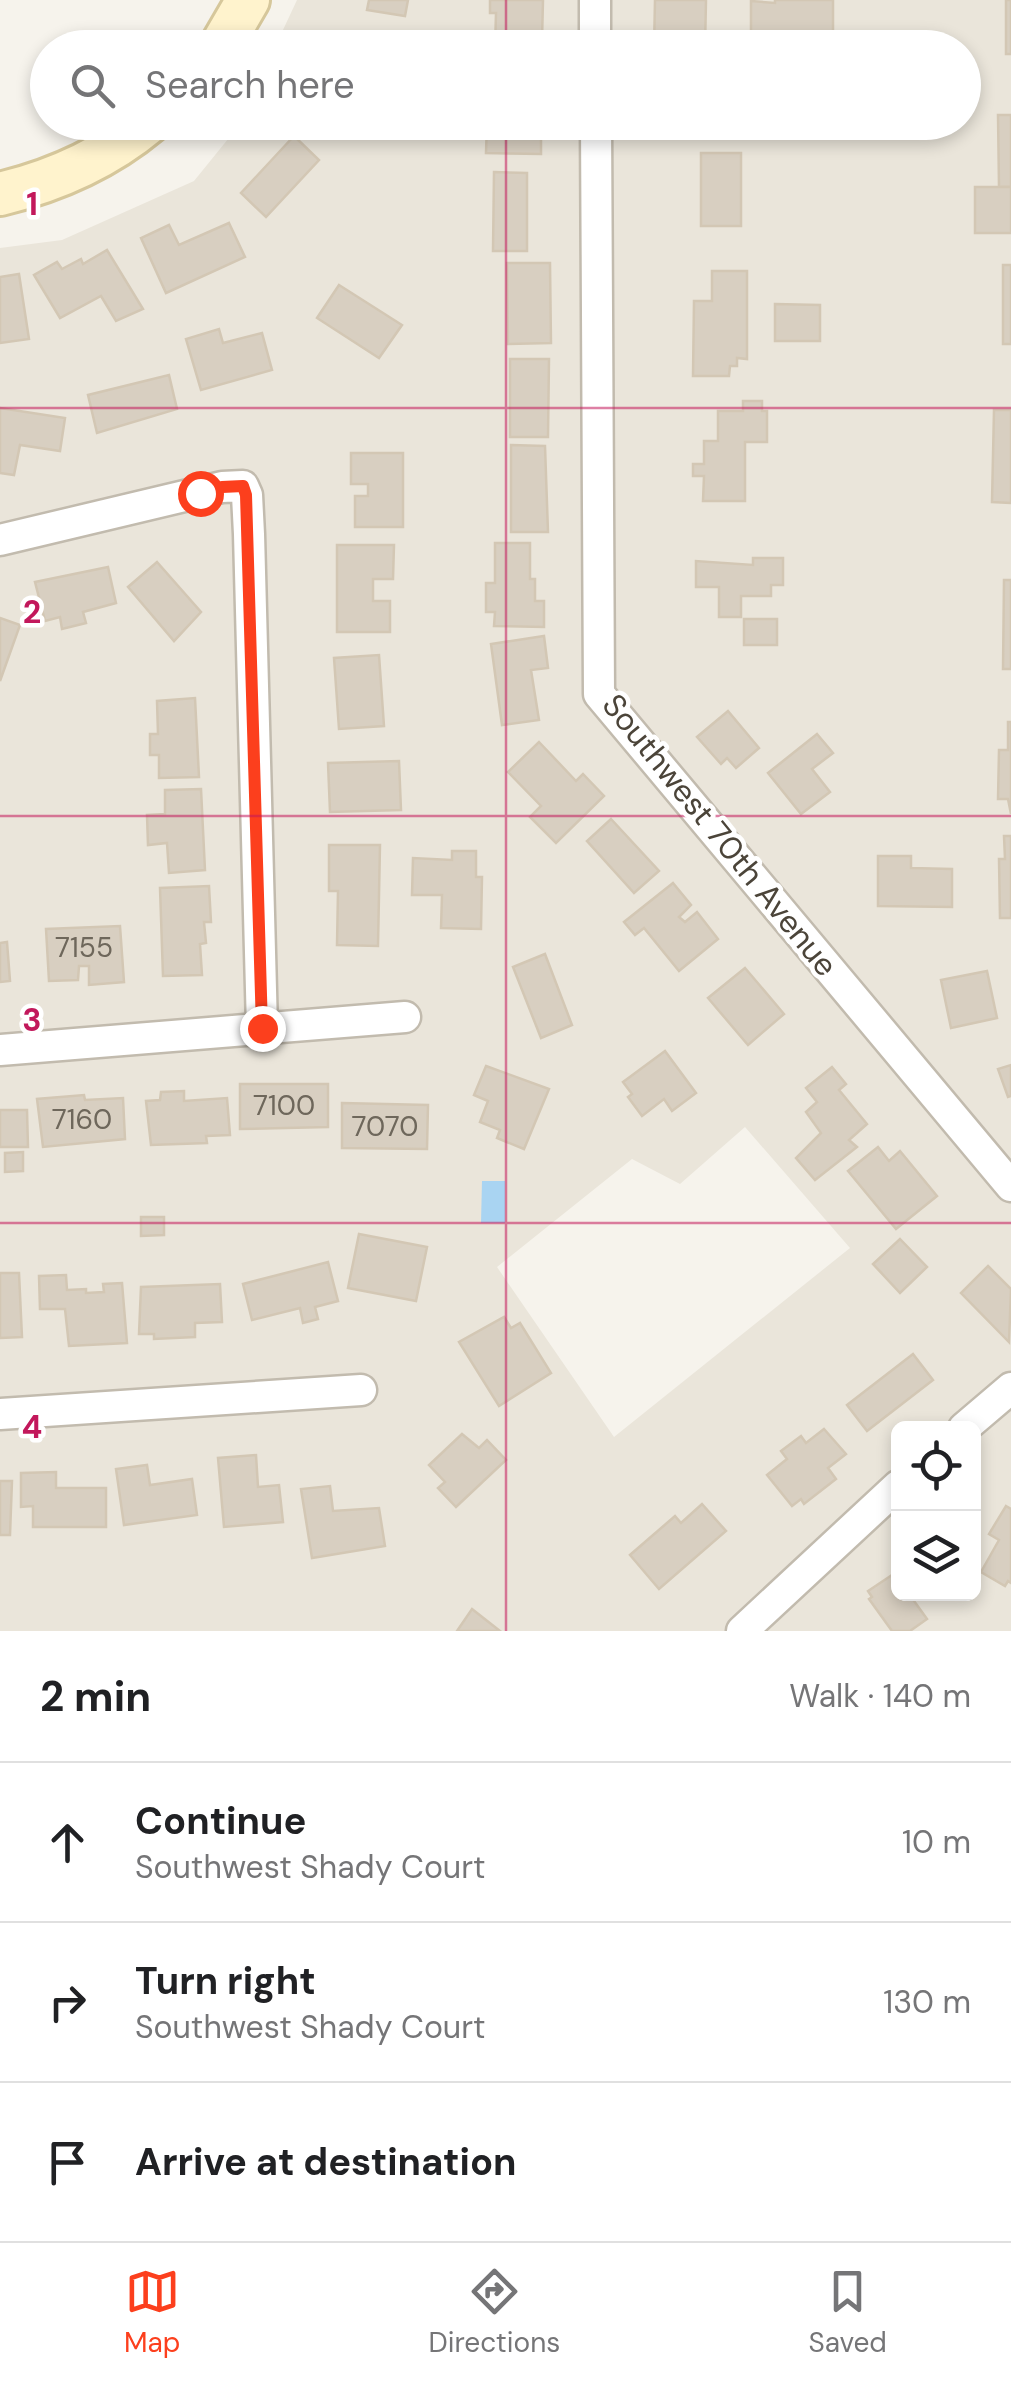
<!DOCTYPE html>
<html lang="en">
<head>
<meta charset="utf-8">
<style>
  body { margin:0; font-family:"DM Sans",sans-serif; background:#f2f2f2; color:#202124 }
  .controls { position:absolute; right:30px; bottom:30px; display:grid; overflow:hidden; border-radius:15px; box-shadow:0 5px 15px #0003 }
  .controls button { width:90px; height:90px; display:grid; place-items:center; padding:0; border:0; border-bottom:2px solid #e0e0e0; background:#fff; color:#202124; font:50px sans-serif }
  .stop { position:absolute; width:30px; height:30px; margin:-22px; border:8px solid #fc3f1d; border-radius:50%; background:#fff }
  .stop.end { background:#fc3f1d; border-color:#fff; box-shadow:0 2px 10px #0008 }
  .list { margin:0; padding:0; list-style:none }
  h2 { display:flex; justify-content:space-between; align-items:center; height:130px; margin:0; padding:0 40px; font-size:42px }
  h2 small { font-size:32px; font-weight:400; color:#757577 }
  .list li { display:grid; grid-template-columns:65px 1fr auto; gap:30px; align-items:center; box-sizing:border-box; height:160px; padding:0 40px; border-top:2px solid #e0e0e0 }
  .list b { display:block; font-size:38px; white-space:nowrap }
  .list p { margin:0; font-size:32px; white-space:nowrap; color:#757577 }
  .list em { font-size:32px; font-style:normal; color:#757577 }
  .icon { flex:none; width:55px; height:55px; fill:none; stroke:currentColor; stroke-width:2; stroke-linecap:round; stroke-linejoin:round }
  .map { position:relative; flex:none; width:1011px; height:1631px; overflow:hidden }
  .search { position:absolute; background:#fff; box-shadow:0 5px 15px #0003; left:30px; right:30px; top:30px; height:110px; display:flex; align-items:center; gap:25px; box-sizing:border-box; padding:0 35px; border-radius:55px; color:#757577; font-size:38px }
  .sheet { height:610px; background:#fff }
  nav { display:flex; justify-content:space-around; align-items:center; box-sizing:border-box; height:140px; border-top:2px solid #e0e0e0; background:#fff; font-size:28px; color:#757577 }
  nav a { display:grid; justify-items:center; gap:5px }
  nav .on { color:#fc3f1d }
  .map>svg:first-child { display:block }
  .residential { fill:#eae5da; fill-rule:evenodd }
  .water { fill:#a9d4f2 }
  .building { fill:#d8cfc1; stroke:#d3c7b4; stroke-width:2.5 }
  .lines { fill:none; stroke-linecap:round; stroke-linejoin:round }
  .street-casing { stroke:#c2bbae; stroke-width:35 }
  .secondary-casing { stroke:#d6c79b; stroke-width:48 }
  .street { stroke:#fff; stroke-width:30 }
  .secondary { stroke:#fff3cd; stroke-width:42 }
  .route { stroke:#fc3f1d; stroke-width:12 }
  .grid { fill:none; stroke:#c2185b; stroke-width:2.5; stroke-opacity:0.55 }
  .labels { text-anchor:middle; stroke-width:9; stroke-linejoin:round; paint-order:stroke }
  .number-label { font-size:28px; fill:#6e675b }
  .street-label { font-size:32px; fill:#4b4439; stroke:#fff }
  .grid-label { font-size:32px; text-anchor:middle; font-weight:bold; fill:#c2185b; stroke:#fff; stroke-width:9; stroke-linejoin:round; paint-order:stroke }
</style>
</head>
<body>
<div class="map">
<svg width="1011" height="1631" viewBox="0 0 1011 1631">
  <rect width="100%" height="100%" fill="#f6f3ec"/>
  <!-- residential -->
  <path class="residential" d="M297,0H1011V1631H0V248L62,240L194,181L241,123L964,122V48L275,47ZM745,1127L850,1248L614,1437L497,1267L632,1159L680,1184ZM898,1428H974V1594H898Z"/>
  <!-- water -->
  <path class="water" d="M482,1181H505V1223H481Z"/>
  <!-- building -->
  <g class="building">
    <path d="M369,0H408L405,16L367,10Z"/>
    <path d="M490,0H543L542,40H534V48H495L496,13H490Z"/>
    <path d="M655,0H706L705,48H654Z"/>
    <path d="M775,0H833V44H816V48H751V1L775,3Z"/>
    <rect x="1006" y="0" width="5" height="54"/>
    <path d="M998,115H1011V187H999Z"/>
    <path d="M487,122H541V154L486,153Z"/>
    <path d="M294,136L319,160L266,217L241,193Z"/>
    <rect x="701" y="153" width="40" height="73"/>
    <path d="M494,172L527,173V251H493Z"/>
    <rect x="975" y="187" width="36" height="46"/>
    <path d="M229,223L245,257L166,293L141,238L169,225L179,245Z"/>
    <path d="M107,250L143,309L116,321L101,296L60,318L34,275L57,262L62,269L81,259L83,264Z"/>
    <path d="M507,263H550L551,343L508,344Z"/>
    <rect x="1003" y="265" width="8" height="79"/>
    <path d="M712,271H747V359L737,358V366H730L729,376H693L694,301H712Z"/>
    <path d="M19,274L29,339L0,343V277Z"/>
    <path d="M339,285L402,325L379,358L317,318Z"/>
    <path d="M775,304L820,305V341H775Z"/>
    <path d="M219,329L223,343L262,333L272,370L201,390L186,339Z"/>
    <path d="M510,359H549L548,437H510Z"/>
    <path d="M169,375L177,409L97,433L88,395Z"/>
    <path d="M743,401H762V411H767V442H745V501H703L704,476H693V464H704V441H718V411H743Z"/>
    <path d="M0,408L65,418L60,451L20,445L14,475L0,473Z"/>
    <path d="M994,410H1011V503L992,502Z"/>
    <path d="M511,445L545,446L548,532H511Z"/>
    <path d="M351,453H403V527H355V496H368V484H351Z"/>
    <path d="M495,543H530V579H535V601H544V627L494,626L495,612H486V583H495Z"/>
    <path d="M337,545H394L393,579H373V601H390V632H337Z"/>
    <path d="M753,558H783V585H771V596H741V617H719V587H696V561L753,565Z"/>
    <path d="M157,562L201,612L174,641L128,587Z"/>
    <path d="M108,567L116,603L83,612L86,623L62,629L60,617L45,621L35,582Z"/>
    <path d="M1004,580H1011V669H1003Z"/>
    <path d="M0,618L20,625L0,681Z"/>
    <rect x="744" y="619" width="33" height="26"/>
    <path d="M544,636L548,668L531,670L539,720L502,725L491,644Z"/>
    <path d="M379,655L384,726L339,729L334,658Z"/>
    <path d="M195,698L199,777L159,778V755H150V734H158L157,701Z"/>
    <path d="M728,711L759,748L736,768L727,758L721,764L697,737Z"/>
    <path d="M1008,722H1011V814L1008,799H998L999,750H1008Z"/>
    <path d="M817,734L833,753L812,769L830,792L801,814L768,773Z"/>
    <path d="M539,742L576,781L583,774L604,796L556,843L530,817L541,806L508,772Z"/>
    <path d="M399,761L401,810L330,812L328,763Z"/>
    <path d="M201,789L205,870L169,873L167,843L148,845L147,815L165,814V790Z"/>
    <path d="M611,819L659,871L634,893L587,841Z"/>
    <path d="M1004,836H1011V918H1000L999,859H1005Z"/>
    <path d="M329,845H380L378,946L337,945L338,891H329Z"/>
    <path d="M452,851H476V877H482L481,929L441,928L442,895H412L413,858L452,860Z"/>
    <path d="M878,856H911V868L952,869V907L878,906Z"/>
    <path d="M673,883L691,905L679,917L685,922L697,912L718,939L679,971L644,928L635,935L624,922Z"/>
    <path d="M209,886L211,922H204L206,943L200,944L202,975L163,976L160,888Z"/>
    <path d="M120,926L124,982L89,985V966H79L78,980L49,981L46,929Z"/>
    <path d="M7,942L10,981L0,982V943Z"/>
    <path d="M545,954L572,1025L541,1038L513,967Z"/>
    <path d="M745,968L784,1014L748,1045L708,998Z"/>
    <path d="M987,971L997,1018L951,1028L941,980Z"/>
    <path d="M665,1051L696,1093L672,1111L664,1099L642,1116L628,1097L632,1094L623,1082Z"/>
    <path d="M1011,1065V1096L1008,1097L998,1069Z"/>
    <path d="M486,1066L549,1089L524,1149L497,1138L500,1130L480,1122L488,1101L474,1095Z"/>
    <path d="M832,1067L846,1084L839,1090L867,1124L849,1140L857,1147L815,1180L796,1158L821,1133L806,1112L817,1102L806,1088Z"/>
    <path d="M240,1084H328V1127L240,1129Z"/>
    <path d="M184,1091V1101L227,1098L230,1135L206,1136L207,1143L151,1145L146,1101L160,1100L161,1092Z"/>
    <path d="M84,1095L85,1100L123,1098L125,1139L43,1147L37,1099Z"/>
    <path d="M342,1103L428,1105L427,1149L342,1148Z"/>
    <path d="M0,1110H27L28,1147H0Z"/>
    <path d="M878,1147L889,1161L900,1151L937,1196L896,1229L848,1171Z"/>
    <path d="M23,1152V1171L5,1172V1153Z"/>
    <path d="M141,1217H164V1235L141,1236Z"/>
    <path d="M359,1234L427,1247L416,1301L348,1288Z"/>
    <path d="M900,1239L927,1267L900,1293L873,1264Z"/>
    <path d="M328,1262L338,1301L315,1307L318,1319L303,1323L300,1308L252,1320L243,1284Z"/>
    <path d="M988,1266L1011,1289L1009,1342L961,1293Z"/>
    <path d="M0,1273H19L22,1337L0,1338Z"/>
    <path d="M66,1275L67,1290L86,1289V1293L104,1292L103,1284L122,1283L127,1343L69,1346L65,1309H40L39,1276Z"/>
    <path d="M220,1284L222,1322L195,1323V1337L154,1339V1334H139L141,1287Z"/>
    <path d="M504,1317L511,1328L520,1323L551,1373L499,1406L459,1342Z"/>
    <path d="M913,1354L933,1380L867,1431L847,1405Z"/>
    <path d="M824,1429L846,1454L828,1468L836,1479L804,1504L801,1499L792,1506L767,1475L787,1459L781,1451L801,1436L806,1443Z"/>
    <path d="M462,1434L479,1448L487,1440L506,1460L456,1507L438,1488L445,1482L429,1465Z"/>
    <path d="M256,1455L258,1487L279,1485L283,1522L224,1527L218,1458Z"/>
    <path d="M147,1465L150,1485L192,1479L197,1515L124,1525L116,1469Z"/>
    <path d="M56,1472V1488H106V1527H33V1506L21,1507V1473Z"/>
    <path d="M0,1481H12L10,1535H0Z"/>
    <path d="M330,1486L333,1511L379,1508L385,1546L312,1558L301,1489Z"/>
    <path d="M702,1504L726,1531L659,1589L630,1555L675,1516L681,1523Z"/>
    <path d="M1006,1506L1011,1509V1583L1008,1581L1005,1586L981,1572L999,1540L989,1534Z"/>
    <path d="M895,1573L898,1578V1594H909L927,1619L910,1631H892L869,1599L872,1597L868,1591Z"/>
    <path d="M472,1609L500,1631H457Z"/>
  </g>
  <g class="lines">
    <defs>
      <g id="street">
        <path d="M595,0V48"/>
        <path d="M596,122L599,694L1011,1186"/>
        <path d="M0,540L222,487L243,486L247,495L249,534L262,1028"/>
        <path d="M0,1050L405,1017"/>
        <path d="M0,1414L361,1390"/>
        <path d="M964,1428L1011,1388"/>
        <path d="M742,1631L898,1486"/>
      </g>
      <g id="secondary">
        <path d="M220,48L248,0"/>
        <path d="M0,194C54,181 106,158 149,122"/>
      </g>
    </defs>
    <!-- street casing -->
    <use href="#street" class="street-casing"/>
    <!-- secondary casing -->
    <use href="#secondary" class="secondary-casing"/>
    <!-- street -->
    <use href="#street" class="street"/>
    <!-- secondary -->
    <use href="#secondary" class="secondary"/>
  </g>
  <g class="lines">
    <!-- route -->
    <path class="route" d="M200,493L222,487L243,486L246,495L262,1028"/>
  </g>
  <!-- grid -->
  <path class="grid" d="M506,0V48M506,122V1631M0,408H1011M0,816H1011M0,1223H1011"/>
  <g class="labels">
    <!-- number labels -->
    <g class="number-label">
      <text x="84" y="957">7155</text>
      <text x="284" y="1115">7100</text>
      <text x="82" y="1129">7160</text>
      <text x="385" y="1136">7070</text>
    </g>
    <!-- street labels -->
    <g class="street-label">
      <text transform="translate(720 835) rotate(51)" y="11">Southwest 70th Avenue</text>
    </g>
  </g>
  <g class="grid-label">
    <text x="32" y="215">1</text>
    <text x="32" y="623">2</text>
    <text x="32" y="1031">3</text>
    <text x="32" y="1438">4</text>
  </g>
</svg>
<div class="controls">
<button><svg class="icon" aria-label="locate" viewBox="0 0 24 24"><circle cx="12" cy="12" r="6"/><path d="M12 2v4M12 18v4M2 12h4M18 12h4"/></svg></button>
<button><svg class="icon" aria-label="layers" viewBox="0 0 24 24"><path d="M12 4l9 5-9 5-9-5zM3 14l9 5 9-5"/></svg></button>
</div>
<div class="stop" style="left:200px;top:493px"></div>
<div class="stop end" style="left:262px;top:1028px"></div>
<div class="search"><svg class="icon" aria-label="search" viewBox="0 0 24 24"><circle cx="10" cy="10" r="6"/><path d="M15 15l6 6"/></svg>Search here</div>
</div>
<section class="sheet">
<h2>2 min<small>Walk · 140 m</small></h2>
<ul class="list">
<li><svg class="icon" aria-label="ahead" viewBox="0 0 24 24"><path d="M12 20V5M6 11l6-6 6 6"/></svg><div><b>Continue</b><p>Southwest Shady Court</p></div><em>10 m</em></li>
<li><svg class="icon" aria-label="right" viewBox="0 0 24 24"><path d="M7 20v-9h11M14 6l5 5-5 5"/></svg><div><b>Turn right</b><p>Southwest Shady Court</p></div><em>130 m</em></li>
<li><svg class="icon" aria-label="arrive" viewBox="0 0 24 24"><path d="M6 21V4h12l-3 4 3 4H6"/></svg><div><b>Arrive at destination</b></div></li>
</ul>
</section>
<nav>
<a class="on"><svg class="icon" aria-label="map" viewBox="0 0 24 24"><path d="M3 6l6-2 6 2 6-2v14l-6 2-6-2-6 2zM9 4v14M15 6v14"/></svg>Map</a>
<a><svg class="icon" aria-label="directions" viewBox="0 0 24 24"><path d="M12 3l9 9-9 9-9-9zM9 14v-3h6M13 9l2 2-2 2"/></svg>Directions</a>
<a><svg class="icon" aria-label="saved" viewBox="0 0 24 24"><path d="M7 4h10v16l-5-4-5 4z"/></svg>Saved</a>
</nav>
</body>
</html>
